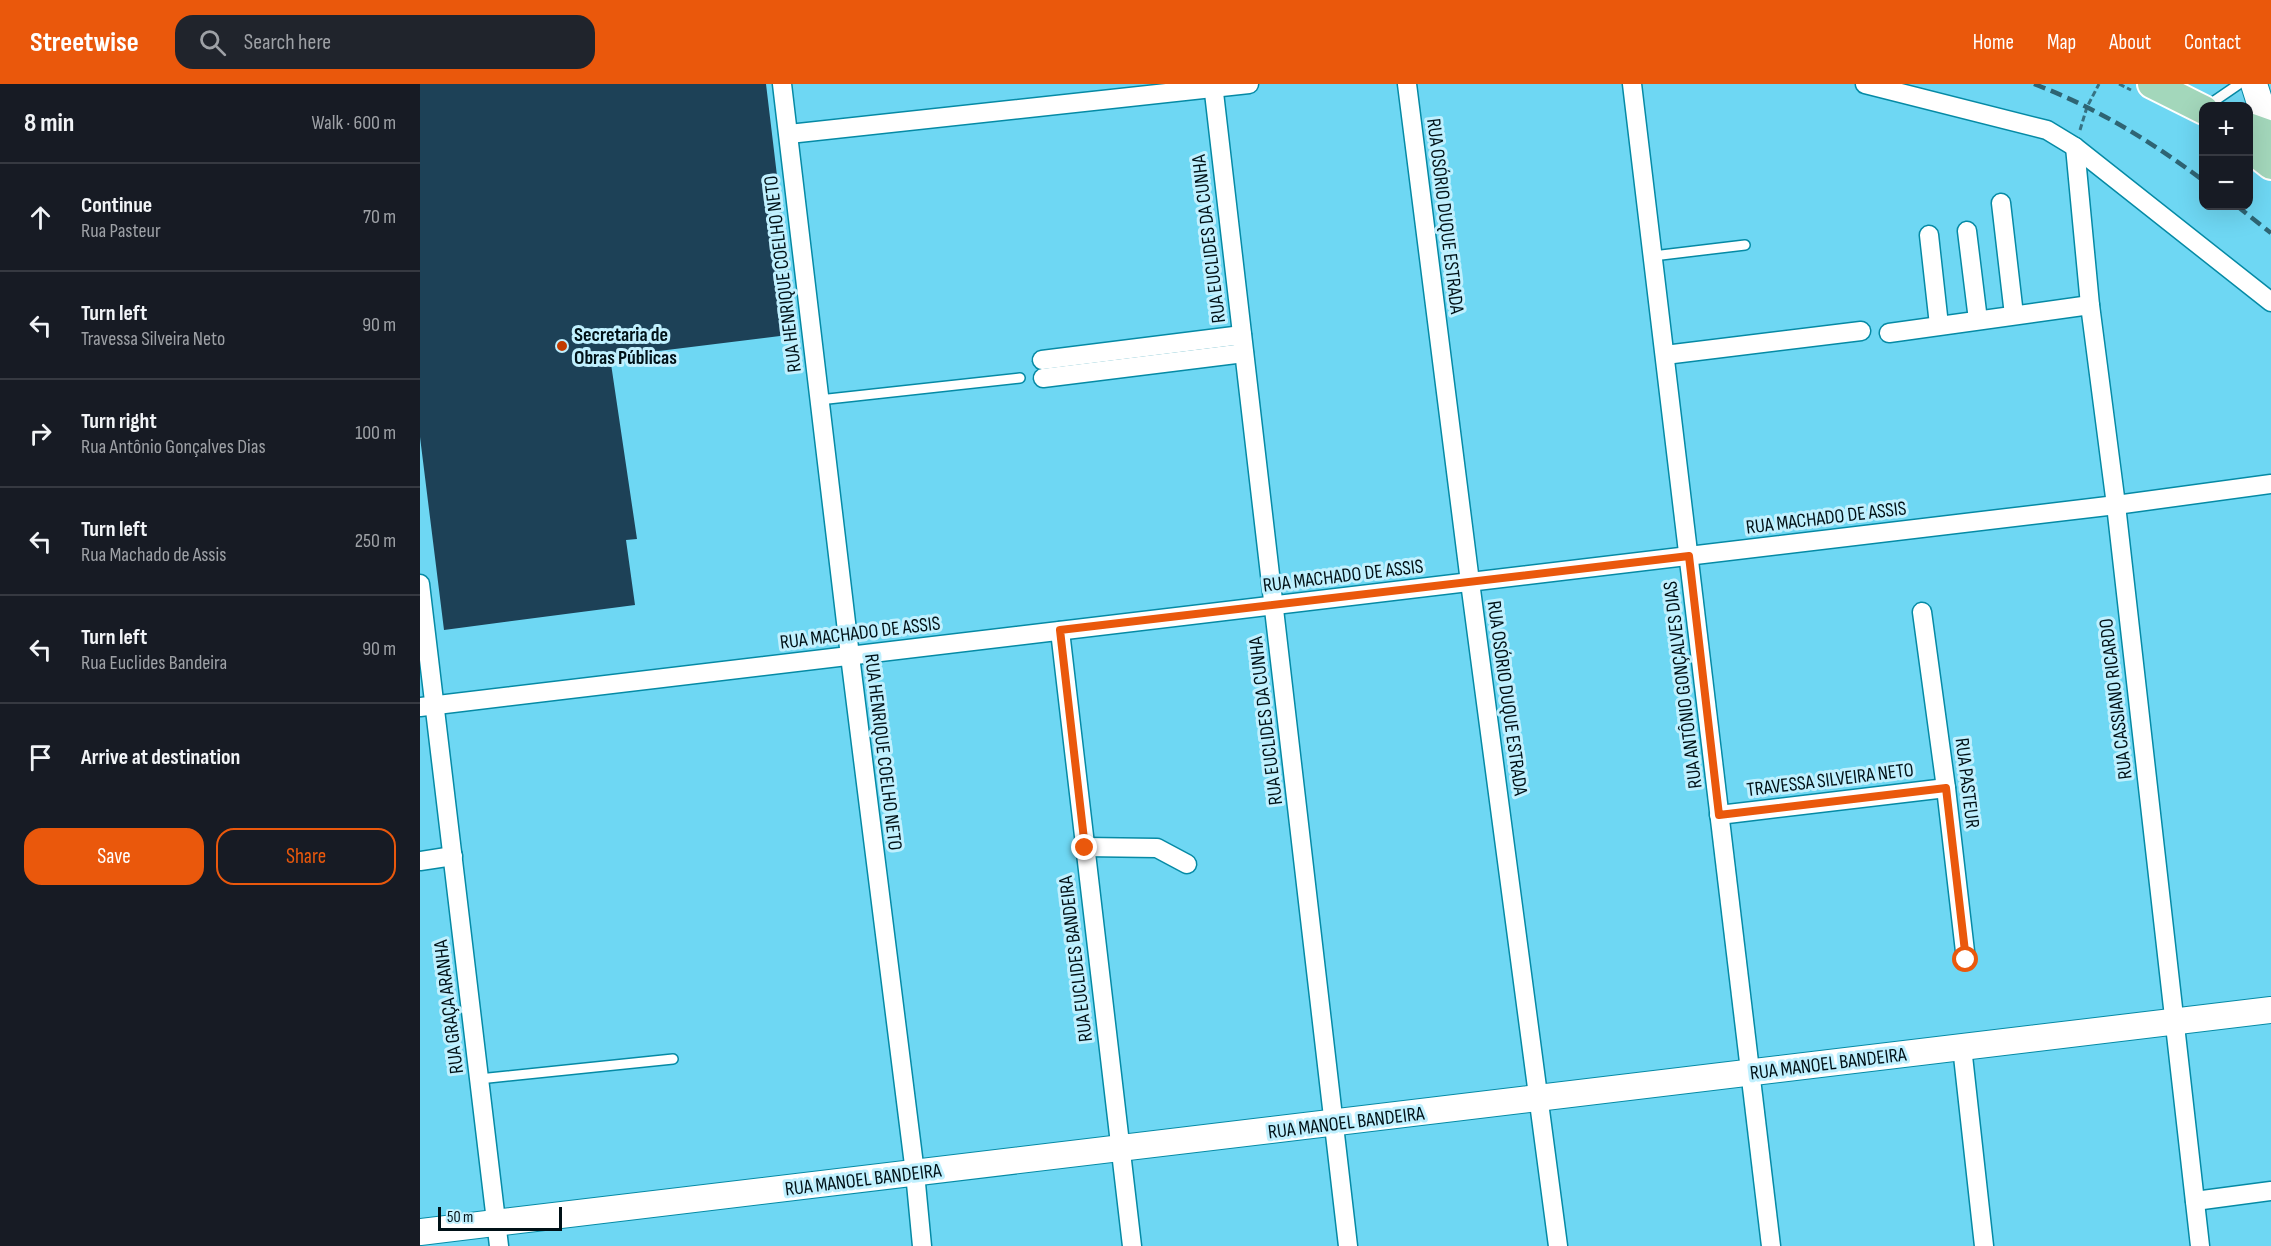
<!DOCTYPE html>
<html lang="en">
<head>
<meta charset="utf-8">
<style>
  body { margin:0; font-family:"Sofia Sans Condensed",sans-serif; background:#20242c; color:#f1f3f6 }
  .controls { position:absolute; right:18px; top:18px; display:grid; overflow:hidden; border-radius:12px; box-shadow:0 6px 24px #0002 }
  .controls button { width:54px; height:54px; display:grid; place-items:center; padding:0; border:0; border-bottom:2px solid #363941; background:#171b24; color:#f1f3f6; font:30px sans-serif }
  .scale { position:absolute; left:18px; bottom:15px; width:124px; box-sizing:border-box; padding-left:6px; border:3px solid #001117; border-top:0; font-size:16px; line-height:21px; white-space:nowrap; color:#001117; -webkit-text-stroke:4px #c0f0fe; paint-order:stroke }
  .stop { position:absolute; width:18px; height:18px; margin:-14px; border:4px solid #ea580c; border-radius:50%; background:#fff }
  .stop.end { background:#ea580c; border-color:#fff; box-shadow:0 2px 6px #0008 }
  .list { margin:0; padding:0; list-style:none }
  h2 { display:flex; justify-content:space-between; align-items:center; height:78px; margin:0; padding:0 24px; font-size:26px }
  h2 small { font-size:20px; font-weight:400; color:#9ea1a6 }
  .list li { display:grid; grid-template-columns:39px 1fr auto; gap:18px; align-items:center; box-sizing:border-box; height:108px; padding:0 24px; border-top:2px solid #363941 }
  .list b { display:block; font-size:22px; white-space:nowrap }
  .list p { margin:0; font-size:20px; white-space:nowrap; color:#9ea1a6 }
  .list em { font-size:20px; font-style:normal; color:#9ea1a6 }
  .actions { display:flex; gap:12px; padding:18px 24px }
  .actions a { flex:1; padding:14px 0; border:2px solid #ea580c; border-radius:18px; text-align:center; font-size:21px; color:#ea580c }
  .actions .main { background:#ea580c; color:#fff }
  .icon { flex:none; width:33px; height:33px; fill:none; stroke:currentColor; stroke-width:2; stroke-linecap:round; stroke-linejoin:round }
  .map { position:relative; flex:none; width:1851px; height:1162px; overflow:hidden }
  header { display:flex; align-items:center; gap:36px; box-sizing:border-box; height:84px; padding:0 30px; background:#ea580c; color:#fff }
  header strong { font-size:28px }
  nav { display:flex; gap:33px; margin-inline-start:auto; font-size:21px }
  .search { width:420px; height:54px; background:#20242c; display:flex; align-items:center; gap:15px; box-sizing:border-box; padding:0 21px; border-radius:18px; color:#9ea1a6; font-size:22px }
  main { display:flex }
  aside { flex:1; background:#171b24 }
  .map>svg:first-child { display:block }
  .building { fill:#1d4157 }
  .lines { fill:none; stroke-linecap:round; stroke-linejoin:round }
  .lane-casing { stroke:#058aa5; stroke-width:12 }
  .street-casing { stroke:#058aa5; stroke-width:21 }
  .secondary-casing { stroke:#058aa5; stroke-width:28 }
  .primary-casing { stroke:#fff; stroke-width:32 }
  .path { stroke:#367283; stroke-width:3; stroke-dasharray:6 3; stroke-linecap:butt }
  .lane { stroke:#fff; stroke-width:9 }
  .street { stroke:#fff; stroke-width:18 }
  .secondary { stroke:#fff; stroke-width:26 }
  .primary { stroke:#a3d7bb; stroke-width:28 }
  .rail { stroke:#2e6473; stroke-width:4.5; stroke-dasharray:12 6; stroke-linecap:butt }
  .route { stroke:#ea580c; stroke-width:8 }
  .poi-dot { fill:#c23b00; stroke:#c0f0fe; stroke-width:2 }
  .labels { text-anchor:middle; stroke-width:6; stroke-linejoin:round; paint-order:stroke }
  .street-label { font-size:20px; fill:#001117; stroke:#c0f0fe }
  .poi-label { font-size:20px; font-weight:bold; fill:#001117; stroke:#c0f0fe; text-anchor:start }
</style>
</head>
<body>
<header>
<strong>Streetwise</strong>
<div class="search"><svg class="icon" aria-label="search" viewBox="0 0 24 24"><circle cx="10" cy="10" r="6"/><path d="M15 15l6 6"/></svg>Search here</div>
<nav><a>Home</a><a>Map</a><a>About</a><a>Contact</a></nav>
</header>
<main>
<aside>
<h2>8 min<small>Walk · 600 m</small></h2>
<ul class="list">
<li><svg class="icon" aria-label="ahead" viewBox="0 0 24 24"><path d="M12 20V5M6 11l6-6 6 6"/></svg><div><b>Continue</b><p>Rua Pasteur</p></div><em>70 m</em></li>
<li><svg class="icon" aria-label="left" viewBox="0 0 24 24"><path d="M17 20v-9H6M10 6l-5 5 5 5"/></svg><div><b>Turn left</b><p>Travessa Silveira Neto</p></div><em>90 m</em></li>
<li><svg class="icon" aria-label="right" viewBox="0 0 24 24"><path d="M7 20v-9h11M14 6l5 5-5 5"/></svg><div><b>Turn right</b><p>Rua Antônio Gonçalves Dias</p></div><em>100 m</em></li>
<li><svg class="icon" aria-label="left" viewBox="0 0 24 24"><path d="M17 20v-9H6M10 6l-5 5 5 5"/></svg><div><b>Turn left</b><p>Rua Machado de Assis</p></div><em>250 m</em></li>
<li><svg class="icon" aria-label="left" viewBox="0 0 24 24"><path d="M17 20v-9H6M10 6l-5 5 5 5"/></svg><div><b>Turn left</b><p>Rua Euclides Bandeira</p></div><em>90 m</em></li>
<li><svg class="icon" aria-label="arrive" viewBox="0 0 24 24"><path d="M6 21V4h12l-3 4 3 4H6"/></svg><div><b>Arrive at destination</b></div></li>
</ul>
<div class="actions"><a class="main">Save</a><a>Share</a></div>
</aside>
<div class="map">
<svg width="1851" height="1162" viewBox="0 0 1851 1162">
  <rect width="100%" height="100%" fill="#6ed7f3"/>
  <!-- building -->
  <path class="building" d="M0,0H346L376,250L190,273L217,455L206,456L215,521L24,546L0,353Z"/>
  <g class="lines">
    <defs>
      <g id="lane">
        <path d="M1787,22L1819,0"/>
        <path d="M1233,172L1325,161"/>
        <path d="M399,316L600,294"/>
        <path d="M59,995L253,975"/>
      </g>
      <g id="street">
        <path d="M362,0L430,572L495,1089L502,1162"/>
        <path d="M793,0L928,1162"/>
        <path d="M987,0L1050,498L1138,1162"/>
        <path d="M1212,0L1351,1162"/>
        <path d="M1445,0L1627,46L1655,63L1851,218"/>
        <path d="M369,50L829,0"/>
        <path d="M1655,63L1670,221L1696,421L1780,1162"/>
        <path d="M1581,119L1594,231"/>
        <path d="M1547,147L1558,236"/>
        <path d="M1509,151L1519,241"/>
        <path d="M1469,249L1670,221"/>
        <path d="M1245,271L1441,247"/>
        <path d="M622,276L822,251"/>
        <path d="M623,294L824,269"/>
        <path d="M0,500L79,1162"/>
        <path d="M1502,528L1526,704L1546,876"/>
        <path d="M640,547L712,1162"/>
        <path d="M0,623L1696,421L1851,400"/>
        <path d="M1299,731L1526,704"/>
        <path d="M665,763L737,764L767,780"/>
        <path d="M0,777L33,772"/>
        <path d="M1542,963L1564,1162"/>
        <path d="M1775,1117L1851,1107"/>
      </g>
      <g id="secondary">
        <path d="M1834,0L1850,51"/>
        <path d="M0,1148C617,1074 1234,1000 1851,926"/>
      </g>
      <g id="primary">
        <path d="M1732,0L1784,26"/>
        <path d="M1828,43L1851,51"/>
        <path d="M1828,63L1851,81"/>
      </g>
    </defs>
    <!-- lane casing -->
    <use href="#lane" class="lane-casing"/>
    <!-- street casing -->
    <use href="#street" class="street-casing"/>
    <!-- secondary casing -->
    <use href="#secondary" class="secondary-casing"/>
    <!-- primary casing -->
    <use href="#primary" class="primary-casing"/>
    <!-- path -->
    <g class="path">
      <path d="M1699,0L1711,6"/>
      <path d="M1660,46L1667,23L1679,0"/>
    </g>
    <!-- lane -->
    <use href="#lane" class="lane"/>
    <!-- street -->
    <use href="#street" class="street"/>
    <!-- secondary -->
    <use href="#secondary" class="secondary"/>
    <!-- primary -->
    <use href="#primary" class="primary"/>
    <!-- rail -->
    <g class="rail">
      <path d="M1614,0C1677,24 1729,56 1784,97"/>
      <path d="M1817,122L1851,149"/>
    </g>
  </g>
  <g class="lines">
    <!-- route -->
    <path class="route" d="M665,764L640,546L1269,472L1299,731L1526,704L1546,876"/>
  </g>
  <!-- markers -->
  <circle class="poi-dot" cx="142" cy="262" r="6"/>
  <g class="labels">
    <!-- street labels -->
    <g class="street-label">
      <text transform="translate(1026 132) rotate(83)" y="7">RUA OSÓRIO DUQUE ESTRADA</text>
      <text transform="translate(788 155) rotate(-97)" y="7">RUA EUCLIDES DA CUNHA</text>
      <text transform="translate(362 190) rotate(-97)" y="7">RUA HENRIQUE COELHO NETO</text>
      <text transform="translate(1406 433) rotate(-7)" y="7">RUA MACHADO DE ASSIS</text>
      <text transform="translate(923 491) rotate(-7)" y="7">RUA MACHADO DE ASSIS</text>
      <text transform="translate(440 548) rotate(-7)" y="7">RUA MACHADO DE ASSIS</text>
      <text transform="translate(1262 601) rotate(-97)" y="7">RUA ANTÔNIO GONÇALVES DIAS</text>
      <text transform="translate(1088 614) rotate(82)" y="7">RUA OSÓRIO DUQUE ESTRADA</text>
      <text transform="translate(1695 615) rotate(-97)" y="7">RUA CASSIANO RICARDO</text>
      <text transform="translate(845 637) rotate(-97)" y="7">RUA EUCLIDES DA CUNHA</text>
      <text transform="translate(464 668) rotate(83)" y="7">RUA HENRIQUE COELHO NETO</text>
      <text transform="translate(1410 695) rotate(-7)" y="7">TRAVESSA SILVEIRA NETO</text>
      <text transform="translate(1548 699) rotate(83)" y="7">RUA PASTEUR</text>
      <text transform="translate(655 875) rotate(-97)" y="7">RUA EUCLIDES BANDEIRA</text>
      <text transform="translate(28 923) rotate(-97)" y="7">RUA GRAÇA ARANHA</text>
      <text transform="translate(1408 979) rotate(-7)" y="7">RUA MANOEL BANDEIRA</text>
      <text transform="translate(926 1038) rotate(-7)" y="7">RUA MANOEL BANDEIRA</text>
      <text transform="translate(443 1095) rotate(-7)" y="7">RUA MANOEL BANDEIRA</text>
    </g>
    <!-- poi labels -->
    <g class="poi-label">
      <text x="154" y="257">Secretaria de<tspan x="154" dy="23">Obras Públicas</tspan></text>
    </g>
  </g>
</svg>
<div class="controls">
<button>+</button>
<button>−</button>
</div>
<div class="scale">50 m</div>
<div class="stop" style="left:1546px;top:876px"></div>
<div class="stop end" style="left:665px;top:764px"></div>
</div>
</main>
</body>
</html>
